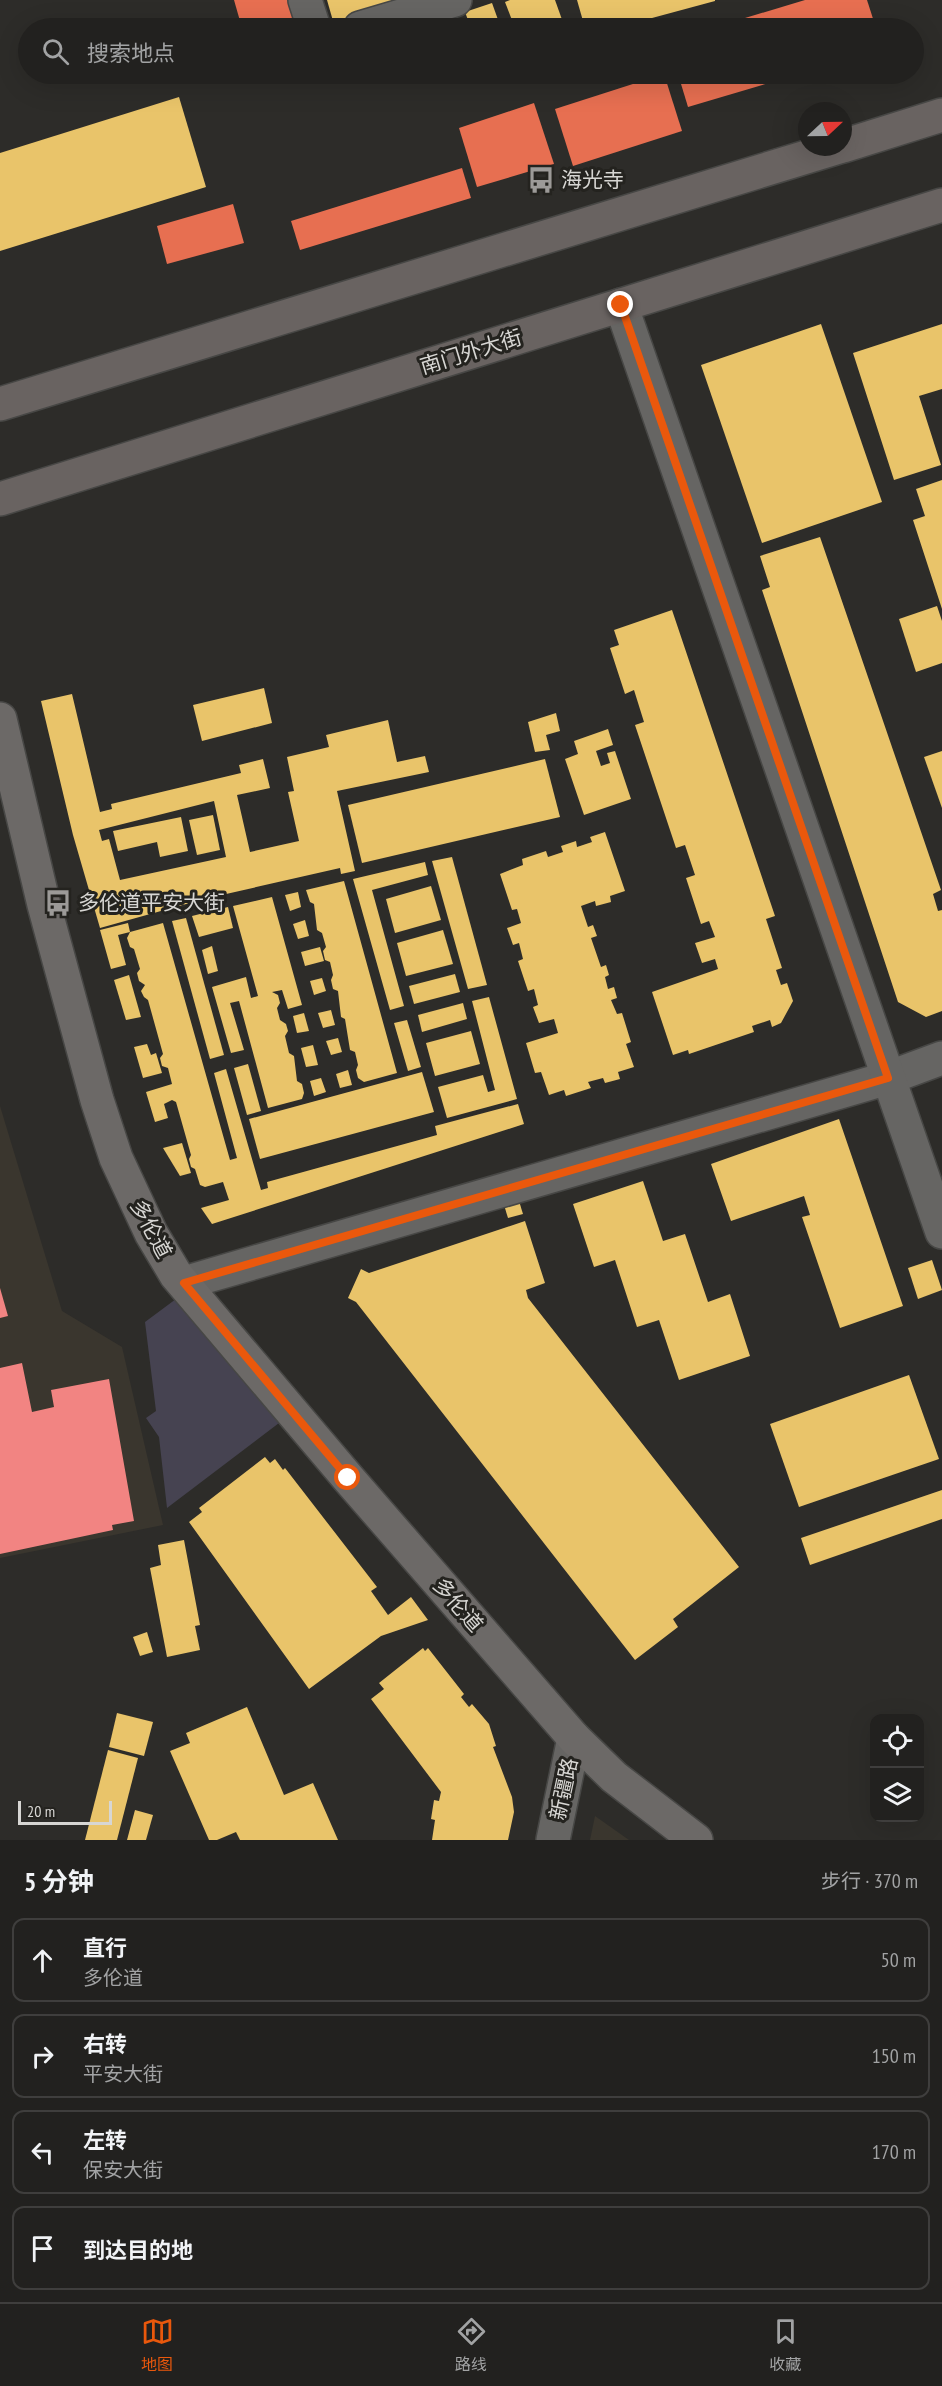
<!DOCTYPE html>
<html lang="zh">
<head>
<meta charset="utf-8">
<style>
  body { margin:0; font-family:"PT Sans Narrow","Noto Sans SC",sans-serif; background:#2a2928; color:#f1f3f6 }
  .controls { position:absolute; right:18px; bottom:18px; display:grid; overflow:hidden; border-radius:12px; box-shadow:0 6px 24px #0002 }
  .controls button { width:54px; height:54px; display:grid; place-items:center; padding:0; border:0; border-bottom:2px solid #3f3e3d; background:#22211f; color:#f1f3f6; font:30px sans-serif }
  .compass { position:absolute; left:798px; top:102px; width:54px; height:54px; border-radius:50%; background:#22211f; box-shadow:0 6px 24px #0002; rotate:68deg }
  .scale { position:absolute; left:18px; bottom:15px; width:94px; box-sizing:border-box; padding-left:6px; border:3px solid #d7d6d3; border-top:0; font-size:16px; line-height:21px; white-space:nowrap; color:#d7d6d3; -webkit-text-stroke:4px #24231f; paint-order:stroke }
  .stop { position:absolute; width:18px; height:18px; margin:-14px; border:4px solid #ea580c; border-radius:50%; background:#fff }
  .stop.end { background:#ea580c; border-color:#fff; box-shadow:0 2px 6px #0008 }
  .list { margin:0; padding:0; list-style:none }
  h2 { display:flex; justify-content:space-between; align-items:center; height:78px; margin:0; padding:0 24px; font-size:26px }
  h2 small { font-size:20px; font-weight:400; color:#a2a3a4 }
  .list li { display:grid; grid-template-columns:39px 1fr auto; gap:18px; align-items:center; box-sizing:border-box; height:84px; margin:0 12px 12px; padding:0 12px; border:2px solid #3f3e3d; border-radius:12px }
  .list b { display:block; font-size:22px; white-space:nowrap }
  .list p { margin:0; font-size:20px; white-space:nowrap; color:#a2a3a4 }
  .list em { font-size:20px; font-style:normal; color:#a2a3a4 }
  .icon { flex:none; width:33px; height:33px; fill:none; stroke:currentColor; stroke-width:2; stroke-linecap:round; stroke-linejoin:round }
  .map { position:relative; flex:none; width:942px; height:1840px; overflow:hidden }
  .search { position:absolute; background:#22211f; box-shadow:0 6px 24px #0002; left:18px; right:18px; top:18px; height:66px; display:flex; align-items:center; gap:15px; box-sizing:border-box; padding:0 21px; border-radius:33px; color:#a2a3a4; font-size:22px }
  .sheet { height:462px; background:#22211f }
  nav { display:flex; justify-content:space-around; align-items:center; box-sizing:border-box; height:84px; border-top:2px solid #3f3e3d; background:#22211f; font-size:16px; color:#a2a3a4 }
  nav a { display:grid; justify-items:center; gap:3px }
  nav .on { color:#ea580c }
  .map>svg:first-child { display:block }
  .built { fill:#3a362e }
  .homes { fill:#e9c46a; fill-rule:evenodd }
  .shops { fill:#e76f51 }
  .health { fill:#f28482 }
  .building { fill:#464351 }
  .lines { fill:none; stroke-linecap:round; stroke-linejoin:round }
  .minor-casing { stroke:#474745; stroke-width:36 }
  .tertiary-casing { stroke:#474745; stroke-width:36 }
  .secondary-casing { stroke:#474745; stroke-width:36 }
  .primary-casing { stroke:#474745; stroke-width:36 }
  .minor { stroke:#666563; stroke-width:33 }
  .tertiary { stroke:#666563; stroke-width:33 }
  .secondary { stroke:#6c6967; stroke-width:33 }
  .primary { stroke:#696361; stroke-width:33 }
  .route { stroke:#ea580c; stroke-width:8 }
  .labels { text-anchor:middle; stroke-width:6; stroke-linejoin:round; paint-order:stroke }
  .poi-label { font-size:21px; fill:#d7d6d3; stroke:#24231f; text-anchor:start }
  .street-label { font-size:21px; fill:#d7d6d3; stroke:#24231f }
</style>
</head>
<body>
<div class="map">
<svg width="942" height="1840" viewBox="0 0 942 1840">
  <rect width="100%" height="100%" fill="#2d2c29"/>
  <!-- built -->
  <g class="built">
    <path d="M0,1106L62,1311L122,1347L163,1525L0,1558Z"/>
    <path d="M595,1816L629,1840H590Z"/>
  </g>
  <!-- homes -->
  <g class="homes">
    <path d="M327,0H395L398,10L335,28Z"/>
    <path d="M510,0H555L565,28H515L505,2Z"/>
    <path d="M577,0H715V1L615,28H585Z"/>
    <path d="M492,3L501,28H471L465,12Z"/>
    <path d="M179,97L206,187L0,251V153Z"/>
    <path d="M821,324L882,502L762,543L701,365Z"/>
    <path d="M942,324V389L919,396L941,465L894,480L853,353Z"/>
    <path d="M942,480V609L913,520L925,516L916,489Z"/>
    <path d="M820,537L941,890L933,894L938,911L942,910V1011L926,1017L898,1002L762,590L770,587L760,556Z"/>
    <path d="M937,606L942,621V663L916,672L899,619Z"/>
    <path d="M672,610L775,916L766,919L782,968L776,970L781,985L787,983L793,1001L781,1023L772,1027L770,1020L752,1026L754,1032L689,1054L688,1050L673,1055L652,992L718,969L715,959L702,963L695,943L715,937L709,921L701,924L686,878L695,875L685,845L676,848L635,725L644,722L634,690L625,694L610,648L619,645L614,630Z"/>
    <path d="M264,688L272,723L202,741L193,705Z"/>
    <path d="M72,694L100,812L112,809L111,804L241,773L239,765L263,759L270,788L237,795L250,852L299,841L288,792L294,791L287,757L329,747L326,735L388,720L397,762L425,756L429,772L337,791L355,871L341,874L340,868L204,899L100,928L73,835L41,701ZM214,801L226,857L120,880L109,839L102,841L99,830Z"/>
    <path d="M556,713L560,731L546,735L550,750L535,752L528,722Z"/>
    <path d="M608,729L613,745L596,751L601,766L610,763L607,753L615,751L631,799L584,815L565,759L578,754L574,741Z"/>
    <path d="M942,751V808L924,757Z"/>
    <path d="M545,759L560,817L362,863L348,805Z"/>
    <path d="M213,815L220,850L197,855L189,820Z"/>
    <path d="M181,817L188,851L160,857L157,842L118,851L113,831Z"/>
    <path d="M605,832L625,891L610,896L611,902L596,906L595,901L581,906L588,927L593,925L597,936L591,938L601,967L606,965L609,975L605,977L608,989L614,987L617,998L611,1000L617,1014L622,1013L631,1042L626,1044L634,1067L618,1072L620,1079L605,1083L603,1078L588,1082L591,1088L566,1096L564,1090L549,1095L541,1072L535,1073L526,1043L558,1033L554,1019L539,1023L533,1007L538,1005L534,989L528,991L518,961L523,959L519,943L513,945L507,928L521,923L517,909L512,910L500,874L523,865L522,859L546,851L548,857L563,852L561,846L576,841L577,847L592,842L590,837Z"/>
    <path d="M452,857L487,985L468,989L432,861Z"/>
    <path d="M425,862L428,875L372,890L404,1006L390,1010L353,879Z"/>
    <path d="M344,881L397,1073L364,1082L358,1078L356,1070L358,1065L355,1052L350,1050L345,1019L341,1017L338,991L333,989L331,980L333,975L330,962L325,960L323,951L326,947L322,933L317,930L314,904L310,902L306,890Z"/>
    <path d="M431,886L441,920L395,933L386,899Z"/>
    <path d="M298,892L301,907L290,911L285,895Z"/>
    <path d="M272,897L302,1005L288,1009L282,990L272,992L278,995L280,1003L277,1008L280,1020L286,1024L288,1031L285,1036L289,1053L294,1056L297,1081L302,1084L304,1093L302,1099L268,1108L239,1001L230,1003L244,1050L231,1053L212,987L246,977L251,998L258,996L233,906Z"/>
    <path d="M228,907L233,928L199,937L192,916Z"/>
    <path d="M186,918L224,1055L210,1059L172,921Z"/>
    <path d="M305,920L309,936L298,939L293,924Z"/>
    <path d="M128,923L130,932L163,923L230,1160L237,1158L214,1073L226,1069L261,1190L268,1188L267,1182L437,1135L435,1126L518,1104L524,1124L212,1224L201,1208L229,1200L223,1182L205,1187L200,1185L195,1169L191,1167L189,1159L191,1155L176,1102L172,1100L164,1104L168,1118L155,1122L146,1092L172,1084L168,1068L162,1066L160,1058L163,1054L148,1000L144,997L141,991L145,985L139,981L137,973L140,969L134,949L130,947L127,938L130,932L118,935L126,965L111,969L100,930Z"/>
    <path d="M443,930L453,964L406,976L397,943Z"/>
    <path d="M212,946L218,971L208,974L202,950Z"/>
    <path d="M320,947L324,961L305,966L301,952Z"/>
    <path d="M455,974L460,992L414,1004L409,986Z"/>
    <path d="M129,975L141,1017L126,1020L114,980Z"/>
    <path d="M322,978L326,991L314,995L310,981Z"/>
    <path d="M489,997L517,1099L447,1118L438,1087L483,1075L488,1092L495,1090L472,1001Z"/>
    <path d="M463,1003L467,1019L422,1032L418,1015Z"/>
    <path d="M331,1010L335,1025L323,1028L318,1013Z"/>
    <path d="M304,1013L309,1031L297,1033L293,1016Z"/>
    <path d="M407,1020L421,1067L408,1071L394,1023Z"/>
    <path d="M471,1031L480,1064L435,1076L426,1043Z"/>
    <path d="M338,1038L342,1052L331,1055L326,1041Z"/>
    <path d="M147,1044L151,1055L156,1053L162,1073L143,1078L134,1047Z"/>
    <path d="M313,1045L318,1065L306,1067L301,1048Z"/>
    <path d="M248,1064L261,1111L247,1115L234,1068Z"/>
    <path d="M348,1070L352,1085L340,1088L336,1074Z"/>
    <path d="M422,1072L434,1112L260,1159L249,1119Z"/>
    <path d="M321,1078L326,1092L314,1096L310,1081Z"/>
    <path d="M839,1119L903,1306L840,1328L802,1217L810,1215L804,1196L731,1221L711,1164Z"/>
    <path d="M182,1143L191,1173L180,1176L163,1148Z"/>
    <path d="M643,1181L663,1241L685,1234L708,1302L730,1294L750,1356L679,1380L659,1320L637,1327L615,1260L594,1267L573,1204Z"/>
    <path d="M519,1201L523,1214L508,1218L504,1205Z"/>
    <path d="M525,1221L545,1283L526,1290L528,1298L739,1567L673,1619L678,1627L635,1660L356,1302L348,1298L361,1269L369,1273Z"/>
    <path d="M932,1260L942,1290L918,1299L908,1268Z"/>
    <path d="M909,1375L939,1459L799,1507L770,1424Z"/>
    <path d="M265,1457L270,1463L275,1459L283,1470L285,1468L377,1587L371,1591L388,1615L411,1597L428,1620L381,1636L309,1689L189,1522L202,1512L199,1508Z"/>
    <path d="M942,1490V1519L810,1565L801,1538Z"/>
    <path d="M184,1540L200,1625L195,1626L200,1650L167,1657L150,1568L161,1565L158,1545Z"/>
    <path d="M147,1632L153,1652L140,1656L133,1637Z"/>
    <path d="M423,1648L425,1651L428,1648L464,1694L461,1697L469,1707L472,1704L489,1724L496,1746L493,1747L512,1797L514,1812L508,1840H432L435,1820L431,1819L434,1800L439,1801L441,1792L371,1699L384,1689L379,1683Z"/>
    <path d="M247,1707L284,1795L313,1783L338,1840H240L236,1832L217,1840H209L170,1751L190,1743L186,1733Z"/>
    <path d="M117,1713L153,1722L144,1756L109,1747Z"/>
    <path d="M108,1750L138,1758L117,1840H85Z"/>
    <path d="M135,1810L153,1815L146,1840H127Z"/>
  </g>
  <!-- shops -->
  <g class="shops">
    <path d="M234,0H290L299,28H242Z"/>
    <path d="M805,0H867L876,28H712Z"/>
    <path d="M255,74H275L257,79Z"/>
    <path d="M664,74L682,131L573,166L555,109Z"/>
    <path d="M678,74H799L688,107Z"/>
    <path d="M534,103L554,164L477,187L459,128Z"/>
    <path d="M462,168L471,198L300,250L291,221Z"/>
    <path d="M233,204L244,243L167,264L157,226Z"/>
  </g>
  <!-- health -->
  <g class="health">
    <path d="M0,1288L8,1316L0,1318Z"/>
    <path d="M22,1363L32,1412L54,1407L51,1390L109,1379L134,1521L112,1525L113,1530L0,1554V1368Z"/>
  </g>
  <!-- building -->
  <path class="building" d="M180,1296L279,1423L167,1508L159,1437L146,1418L156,1411L145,1322Z"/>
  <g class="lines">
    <defs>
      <g id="minor">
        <path d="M305,0L314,28"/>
        <path d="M360,28L455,0"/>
        <path d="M184,1283L888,1078L942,1058"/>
        <path d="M553,1840L574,1738"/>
      </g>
      <path id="tertiary" d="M621,305L942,1232"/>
      <path id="secondary" d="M0,719L44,905L97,1100L116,1158L151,1233L176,1275L348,1478L574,1738L614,1777L696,1840"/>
      <g id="primary">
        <path d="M843,146L942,115"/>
        <path d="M0,404L839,147"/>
        <path d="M0,499L942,205"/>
      </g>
    </defs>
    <!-- minor casing -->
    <use href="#minor" class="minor-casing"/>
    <!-- tertiary casing -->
    <use href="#tertiary" class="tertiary-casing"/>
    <!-- secondary casing -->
    <use href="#secondary" class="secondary-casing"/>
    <!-- primary casing -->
    <use href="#primary" class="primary-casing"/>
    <!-- minor -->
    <use href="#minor" class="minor"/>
    <!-- tertiary -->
    <use href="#tertiary" class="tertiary"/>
    <!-- secondary -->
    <use href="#secondary" class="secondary"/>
    <!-- primary -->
    <use href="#primary" class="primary"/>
  </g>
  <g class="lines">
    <!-- route -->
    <path class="route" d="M348,1478L184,1283L888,1078L621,305"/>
  </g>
  <!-- icons -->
  <defs>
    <symbol id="bus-bare" viewBox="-9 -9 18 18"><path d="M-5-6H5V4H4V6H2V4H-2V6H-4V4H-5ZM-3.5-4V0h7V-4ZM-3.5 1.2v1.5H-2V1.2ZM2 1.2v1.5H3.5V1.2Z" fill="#9c9a98" stroke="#24231f" stroke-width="2.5" paint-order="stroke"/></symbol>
  </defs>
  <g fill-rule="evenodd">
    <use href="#bus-bare" x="522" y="161" width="38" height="38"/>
    <use href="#bus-bare" x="39" y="884" width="38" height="38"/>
  </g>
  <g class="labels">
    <!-- poi labels -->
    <g class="poi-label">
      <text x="561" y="187">海光寺</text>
      <text x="78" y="910">多伦道平安大街</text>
    </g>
    <!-- street labels -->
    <g class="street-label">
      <text transform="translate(471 352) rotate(-17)" y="7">南门外大街</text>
      <text transform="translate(151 1229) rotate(62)" y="7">多伦道</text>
      <text transform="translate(458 1605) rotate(49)" y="7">多伦道</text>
      <text transform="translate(564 1789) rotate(-78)" y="7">新疆路</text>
    </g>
  </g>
</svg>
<div class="controls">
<button><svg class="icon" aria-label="locate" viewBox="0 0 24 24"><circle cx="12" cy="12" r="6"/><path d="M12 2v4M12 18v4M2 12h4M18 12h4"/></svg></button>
<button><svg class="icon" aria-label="layers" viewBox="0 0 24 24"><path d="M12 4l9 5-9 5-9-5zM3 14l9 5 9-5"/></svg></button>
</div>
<svg class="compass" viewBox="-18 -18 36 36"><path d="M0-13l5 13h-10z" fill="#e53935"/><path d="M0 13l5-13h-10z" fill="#a2a3a4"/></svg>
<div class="scale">20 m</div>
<div class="stop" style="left:348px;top:1478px"></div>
<div class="stop end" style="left:621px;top:305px"></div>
<div class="search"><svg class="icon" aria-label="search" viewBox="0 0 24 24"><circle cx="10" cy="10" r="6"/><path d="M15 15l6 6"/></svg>搜索地点</div>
</div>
<section class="sheet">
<h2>5 分钟<small>步行 · 370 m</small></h2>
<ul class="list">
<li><svg class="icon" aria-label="ahead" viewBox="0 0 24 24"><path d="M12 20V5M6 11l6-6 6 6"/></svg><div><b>直行</b><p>多伦道</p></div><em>50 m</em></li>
<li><svg class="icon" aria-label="right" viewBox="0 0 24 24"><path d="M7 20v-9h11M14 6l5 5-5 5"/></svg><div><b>右转</b><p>平安大街</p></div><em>150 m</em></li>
<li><svg class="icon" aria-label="left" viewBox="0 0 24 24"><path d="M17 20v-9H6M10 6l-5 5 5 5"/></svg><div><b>左转</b><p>保安大街</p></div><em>170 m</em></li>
<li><svg class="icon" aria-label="arrive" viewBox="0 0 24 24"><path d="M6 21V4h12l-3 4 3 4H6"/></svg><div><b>到达目的地</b></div></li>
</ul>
</section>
<nav>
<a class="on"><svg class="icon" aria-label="map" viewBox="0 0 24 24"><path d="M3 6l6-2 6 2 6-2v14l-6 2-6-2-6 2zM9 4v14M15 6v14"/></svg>地图</a>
<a><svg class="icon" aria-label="directions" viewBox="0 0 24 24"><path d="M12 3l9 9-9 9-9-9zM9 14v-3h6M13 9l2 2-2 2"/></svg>路线</a>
<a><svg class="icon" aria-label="saved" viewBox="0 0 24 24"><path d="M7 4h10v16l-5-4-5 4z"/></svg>收藏</a>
</nav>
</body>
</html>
